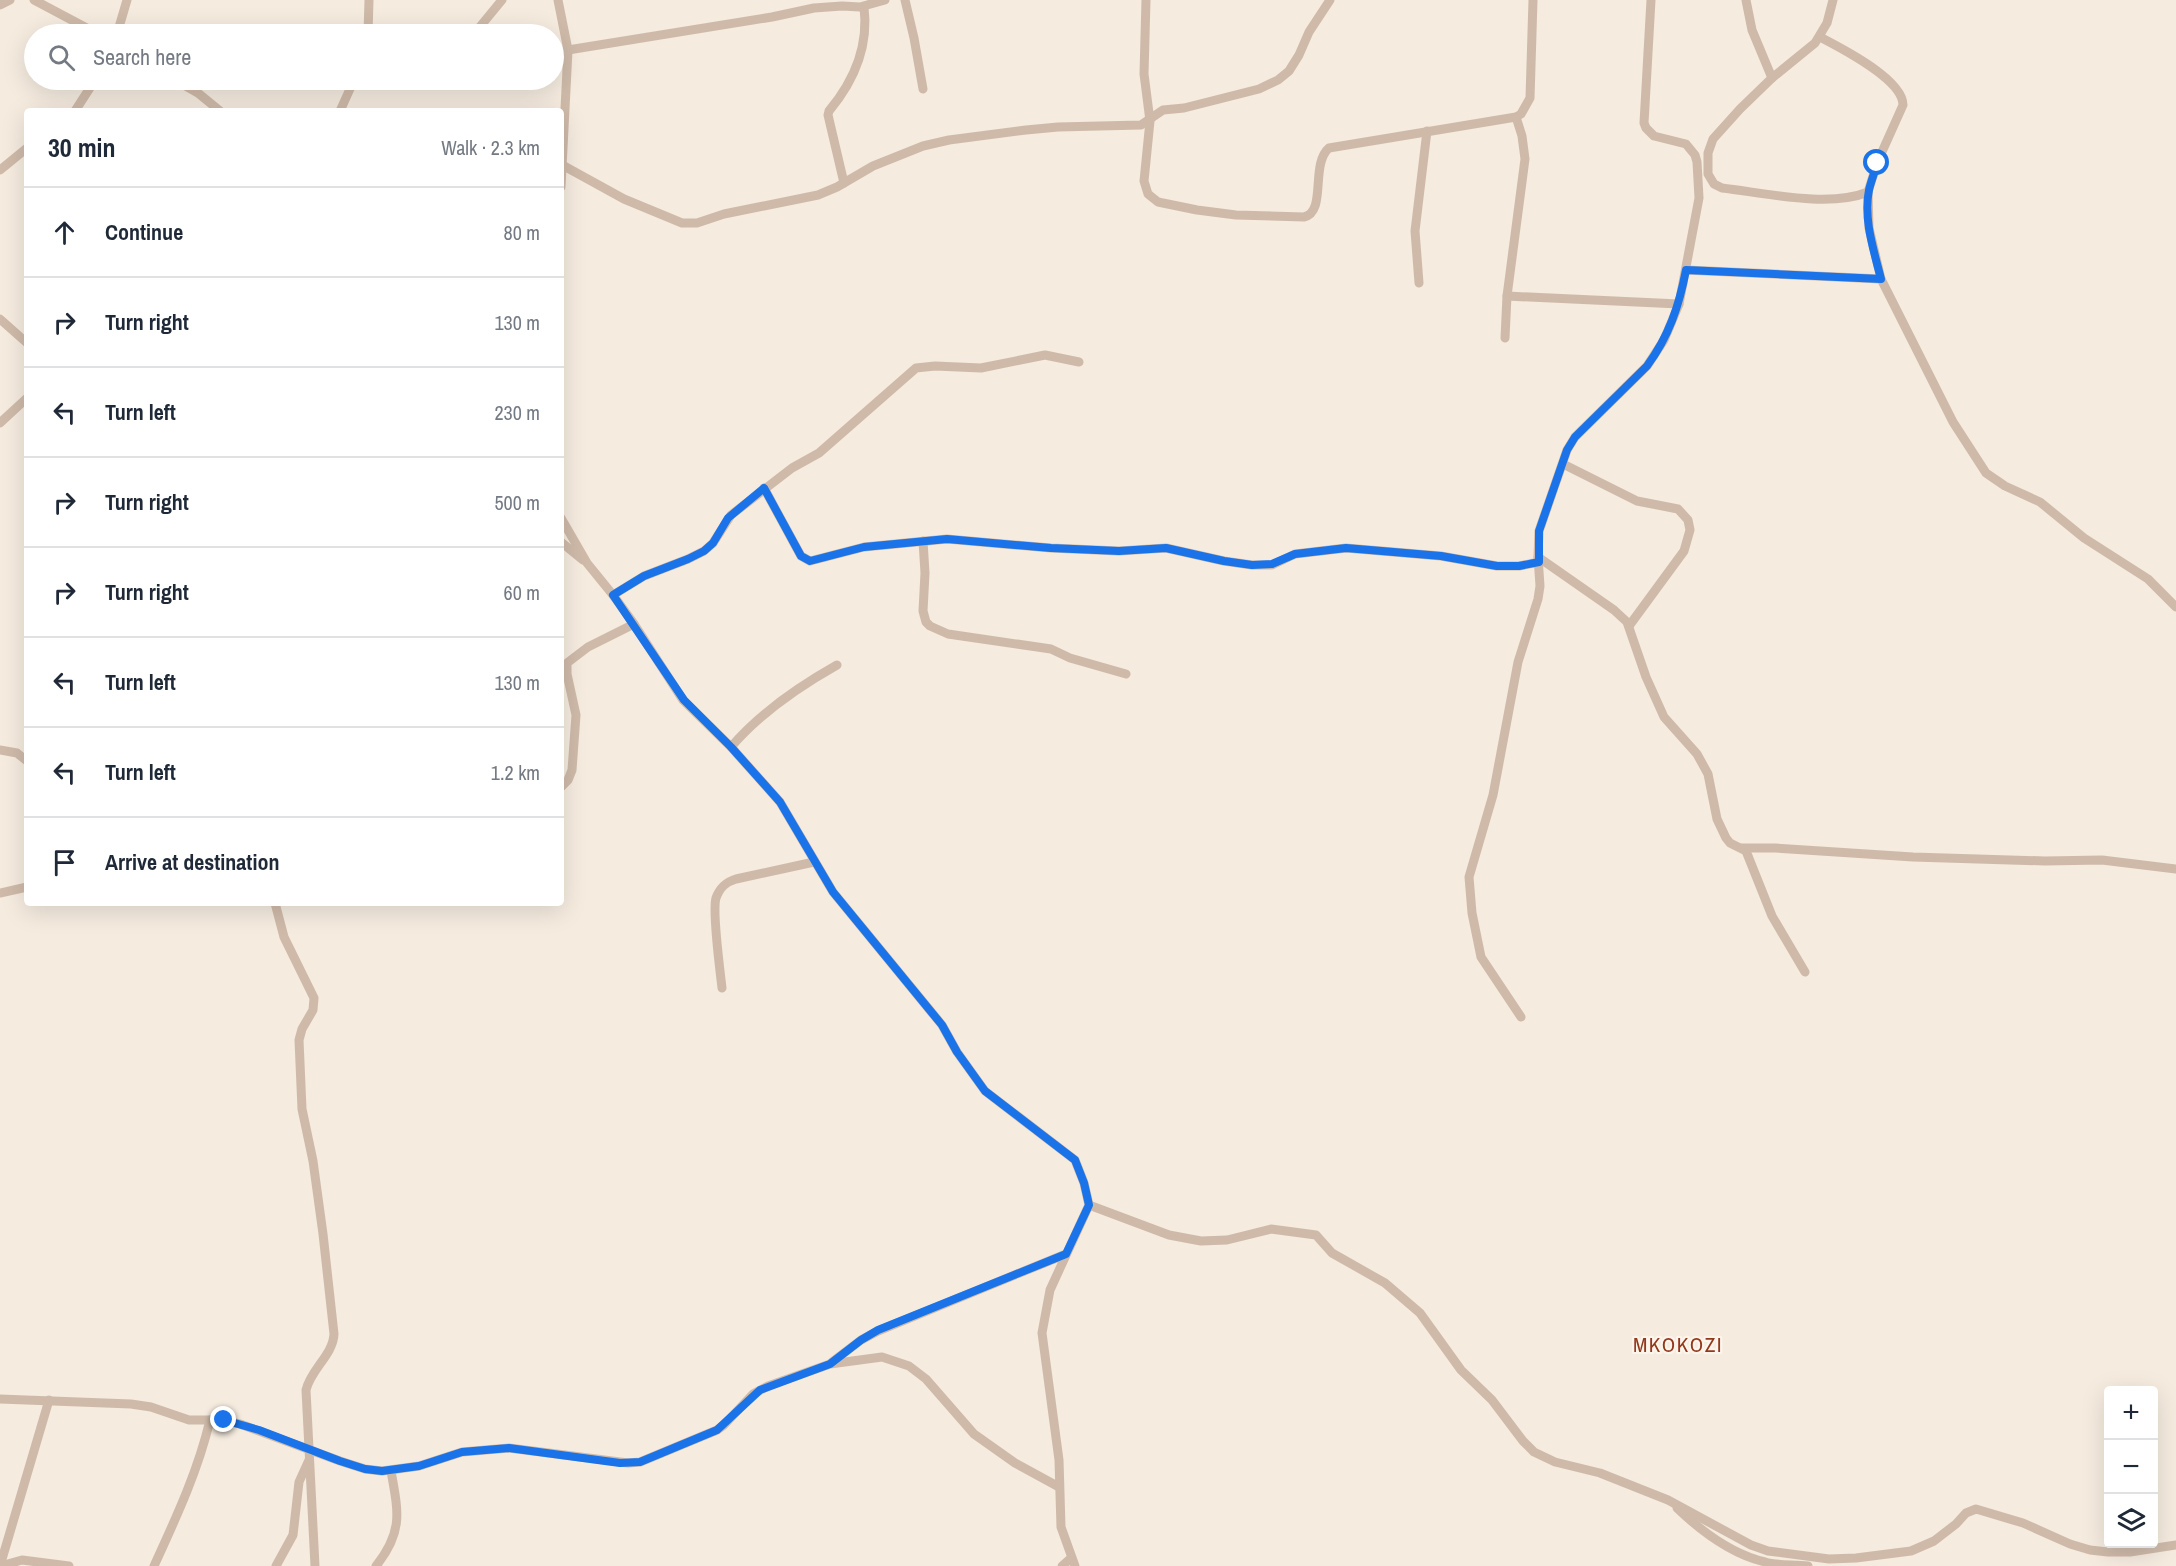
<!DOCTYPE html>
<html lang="en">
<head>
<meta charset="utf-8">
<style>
  body { margin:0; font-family:"Archivo Narrow",sans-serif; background:#f2f2f3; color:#1f2937 }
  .controls { position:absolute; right:18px; bottom:18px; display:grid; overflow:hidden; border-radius:6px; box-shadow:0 6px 24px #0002 }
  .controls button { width:54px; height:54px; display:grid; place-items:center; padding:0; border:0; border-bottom:2px solid #e0e1e3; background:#fff; color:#1f2937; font:30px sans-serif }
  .stop { position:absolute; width:18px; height:18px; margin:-14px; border:4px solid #1a73e8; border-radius:50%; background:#fff }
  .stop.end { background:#1a73e8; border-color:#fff; box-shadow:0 2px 6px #0008 }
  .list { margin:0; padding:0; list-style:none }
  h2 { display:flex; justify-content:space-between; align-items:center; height:78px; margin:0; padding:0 24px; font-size:26px }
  h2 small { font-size:20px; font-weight:400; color:#747a83 }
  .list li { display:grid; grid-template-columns:39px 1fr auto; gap:18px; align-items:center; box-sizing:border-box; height:90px; padding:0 24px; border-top:2px solid #e0e1e3 }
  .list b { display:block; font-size:22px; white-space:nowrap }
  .list em { font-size:20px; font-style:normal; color:#747a83 }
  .icon { flex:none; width:33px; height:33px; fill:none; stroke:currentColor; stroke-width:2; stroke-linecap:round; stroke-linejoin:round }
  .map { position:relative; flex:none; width:2176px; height:1566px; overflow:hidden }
  .search { position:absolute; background:#fff; box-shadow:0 6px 24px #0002; left:24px; top:24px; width:540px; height:66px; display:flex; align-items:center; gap:15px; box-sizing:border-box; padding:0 21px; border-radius:33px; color:#747a83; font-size:22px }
  .panel { position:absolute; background:#fff; box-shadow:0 6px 24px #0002; left:24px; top:108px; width:540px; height:798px; border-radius:6px }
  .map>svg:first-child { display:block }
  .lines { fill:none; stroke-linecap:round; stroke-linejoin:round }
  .street { stroke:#cfbaa9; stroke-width:9 }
  .route { stroke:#1a73e8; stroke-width:8 }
  .labels { text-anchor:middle; stroke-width:4.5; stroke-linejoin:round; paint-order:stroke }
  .quarter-label { font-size:21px; letter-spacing:1.5px; fill:#92381b; stroke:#fcf5ec }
</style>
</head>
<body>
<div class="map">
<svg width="2176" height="1566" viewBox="0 0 2176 1566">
  <rect width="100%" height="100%" fill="#f5ebdf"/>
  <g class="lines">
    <!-- street -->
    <g class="street">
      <path d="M34,0L98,34"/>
      <path d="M558,0L568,50L561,187"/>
      <path d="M905,0L914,38L923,89"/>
      <path d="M1146,0L1144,74L1150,121L1144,181L1148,194L1158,202L1197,210L1236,215L1304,217C1327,212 1310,164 1329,148L1516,117L1521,114L1530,98L1533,0"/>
      <path d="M1746,0L1752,30L1772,78"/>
      <path d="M1833,0L1827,23L1815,43L1772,78L1740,109L1713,139L1708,153V174L1714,184L1722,188C1765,193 1829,208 1868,192"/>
      <path d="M0,5L10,0"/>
      <path d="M117,34L127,0"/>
      <path d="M368,34L369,0"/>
      <path d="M474,34L502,0"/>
      <path d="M1820,37C1841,48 1903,79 1903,105L1877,163L1868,192L1869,228L1881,279L1953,422L1986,473L2005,486L2040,502L2084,538L2148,579L2176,607"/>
      <path d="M568,50L772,17L814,8L842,6L860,7L885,0"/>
      <path d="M175,80L198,93L220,111"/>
      <path d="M75,111L95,80"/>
      <path d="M340,111L354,80"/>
      <path d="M564,166L624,199L682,223H697L724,214L818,195L837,187L873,166L923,146L949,140L1026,130L1058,127L1141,125L1163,110L1184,108L1259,89L1278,80L1289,71L1299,55L1309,32L1330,0"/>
      <path d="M0,170L27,148"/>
      <path d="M844,183L828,115L829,111C854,81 869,47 864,7"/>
      <path d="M1686,270L1881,279"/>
      <path d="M1419,283L1415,231L1427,131"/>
      <path d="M1507,296L1679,304"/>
      <path d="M0,319L27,343"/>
      <path d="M1505,338L1507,296L1525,159L1522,136L1516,117"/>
      <path d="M0,423L27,398"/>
      <path d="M1563,464L1637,501L1678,509L1688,520L1690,530L1684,551L1629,626"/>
      <path d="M764,488L801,556L810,561L864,547L947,539L1051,548L1119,551L1166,548L1224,561L1252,565H1272L1295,554L1346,548L1441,556L1497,566H1519L1539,562"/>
      <path d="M561,518L587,563L613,595L634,624L683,700L731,747L780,802L833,892L942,1025L957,1052L985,1091L1075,1160L1084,1183L1089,1205L1050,1290L1042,1333L1059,1460L1061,1527L1075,1566"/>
      <path d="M923,541L925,573L923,611L926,622L930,626L948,634L1051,649L1070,658L1126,674"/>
      <path d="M561,542L583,560"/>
      <path d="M1538,557L1614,610L1627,622L1646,677L1664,717L1697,754L1708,774L1717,819L1726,838L1730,843L1746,851L1772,916L1805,972"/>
      <path d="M613,595L644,576L688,559L704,551L713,543L731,515L792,468L819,453L916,368L935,366L981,368L1045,355L1079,362"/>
      <path d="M731,747C760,713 798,687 837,665"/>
      <path d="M0,750L17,753L27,761"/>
      <path d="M561,787L568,780L572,770L576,715L567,674V663L588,647L634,624"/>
      <path d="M1742,848H1775L1913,857L2045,861L2102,860L2176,869"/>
      <path d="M0,893L27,887"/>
      <path d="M275,903L284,937L314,998L313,1010L302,1029L299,1040L302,1109L313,1161L323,1234L334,1334C333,1355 311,1369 306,1390L315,1566"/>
      <path d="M722,988C720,970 712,911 716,898C720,887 726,882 736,879L814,862"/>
      <path d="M1521,1017L1481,957L1472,913L1469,877L1493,795L1518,662L1538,599L1540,586L1538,557L1539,531L1567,450L1575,437L1647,366L1664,340L1679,304L1699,198L1697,162L1695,155L1686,144L1654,136L1646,128L1644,123L1651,0"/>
      <path d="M1089,1205L1169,1235L1201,1241L1227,1240L1271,1229L1316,1235L1332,1253L1385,1283L1420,1313L1461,1370L1492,1400L1523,1441L1534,1452L1555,1462L1600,1473L1668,1500L1751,1545L1768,1551L1829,1559L1856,1558L1911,1551L1934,1541L1956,1524L1966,1513L1976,1509L2023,1523L2070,1544L2090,1550L2108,1552H2130L2176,1545"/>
      <path d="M832,1362L861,1340L878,1331L1066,1254"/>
      <path d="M0,1399L131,1404L151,1407L189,1420H224L240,1424L340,1461L365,1469L382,1471L419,1466L462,1452L509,1448L628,1463L640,1462L717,1430L724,1425L753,1394L768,1386L830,1364L882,1357L909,1366L926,1379L974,1434L1015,1463L1059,1487"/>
      <path d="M1677,1508C1702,1532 1731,1554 1765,1562C1779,1566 1794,1564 1808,1566"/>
      <path d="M0,1566L49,1400"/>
      <path d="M1,1566L22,1560L69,1566"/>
      <path d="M154,1566C176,1518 198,1471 210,1420"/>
      <path d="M276,1566L293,1535L299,1482L309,1460"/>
      <path d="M376,1566C404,1531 398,1511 391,1471"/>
      <path d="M1062,1566L1071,1558"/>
    </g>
  </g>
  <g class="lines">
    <!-- route -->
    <path class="route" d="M224,1420L259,1430L340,1461L365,1469L382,1471L419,1466L462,1452L509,1448L620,1463L640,1462L717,1430L760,1390L830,1364L861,1340L878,1330L1066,1254L1089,1205L1084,1183L1075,1160L985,1091L957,1052L942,1025L833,892L780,802L731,747L684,700L613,595L644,576L688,559L704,551L713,543L728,518L764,488L801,556L810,561L864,547L947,539L1051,548L1119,551L1166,548L1224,561L1252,565L1272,564L1295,554L1346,548L1441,556L1497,566H1519L1539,562V531L1567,450L1575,437L1647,366C1669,336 1679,306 1686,270L1881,279C1874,251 1863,219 1869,190C1871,181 1875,172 1877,163"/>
  </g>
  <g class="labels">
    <!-- quarter labels -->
    <g class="quarter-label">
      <text x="1678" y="1352">MKOKOZI</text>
    </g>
  </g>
</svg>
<div class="controls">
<button>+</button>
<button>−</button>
<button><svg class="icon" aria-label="layers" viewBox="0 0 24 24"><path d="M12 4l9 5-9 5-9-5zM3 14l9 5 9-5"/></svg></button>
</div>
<div class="stop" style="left:1877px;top:163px"></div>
<div class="stop end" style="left:224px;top:1420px"></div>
<div class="search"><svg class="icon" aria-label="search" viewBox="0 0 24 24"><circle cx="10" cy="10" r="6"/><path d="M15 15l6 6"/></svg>Search here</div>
<section class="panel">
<h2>30 min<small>Walk · 2.3 km</small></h2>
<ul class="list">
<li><svg class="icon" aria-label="ahead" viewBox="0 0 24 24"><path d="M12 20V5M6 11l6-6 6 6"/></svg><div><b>Continue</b></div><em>80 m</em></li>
<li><svg class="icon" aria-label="right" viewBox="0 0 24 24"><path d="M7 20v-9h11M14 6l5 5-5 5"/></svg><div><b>Turn right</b></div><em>130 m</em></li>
<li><svg class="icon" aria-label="left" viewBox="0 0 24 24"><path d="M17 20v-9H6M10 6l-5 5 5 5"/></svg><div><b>Turn left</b></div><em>230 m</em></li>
<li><svg class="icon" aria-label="right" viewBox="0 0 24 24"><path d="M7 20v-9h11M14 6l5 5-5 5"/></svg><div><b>Turn right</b></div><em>500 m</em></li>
<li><svg class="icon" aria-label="right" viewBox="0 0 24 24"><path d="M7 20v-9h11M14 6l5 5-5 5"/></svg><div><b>Turn right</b></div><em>60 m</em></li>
<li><svg class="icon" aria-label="left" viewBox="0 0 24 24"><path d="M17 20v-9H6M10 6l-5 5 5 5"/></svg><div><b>Turn left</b></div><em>130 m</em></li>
<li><svg class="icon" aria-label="left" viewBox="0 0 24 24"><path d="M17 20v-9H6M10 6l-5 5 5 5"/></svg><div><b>Turn left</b></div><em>1.2 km</em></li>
<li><svg class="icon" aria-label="arrive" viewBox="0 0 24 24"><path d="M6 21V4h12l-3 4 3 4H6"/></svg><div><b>Arrive at destination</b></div></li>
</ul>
</section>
</div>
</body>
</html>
